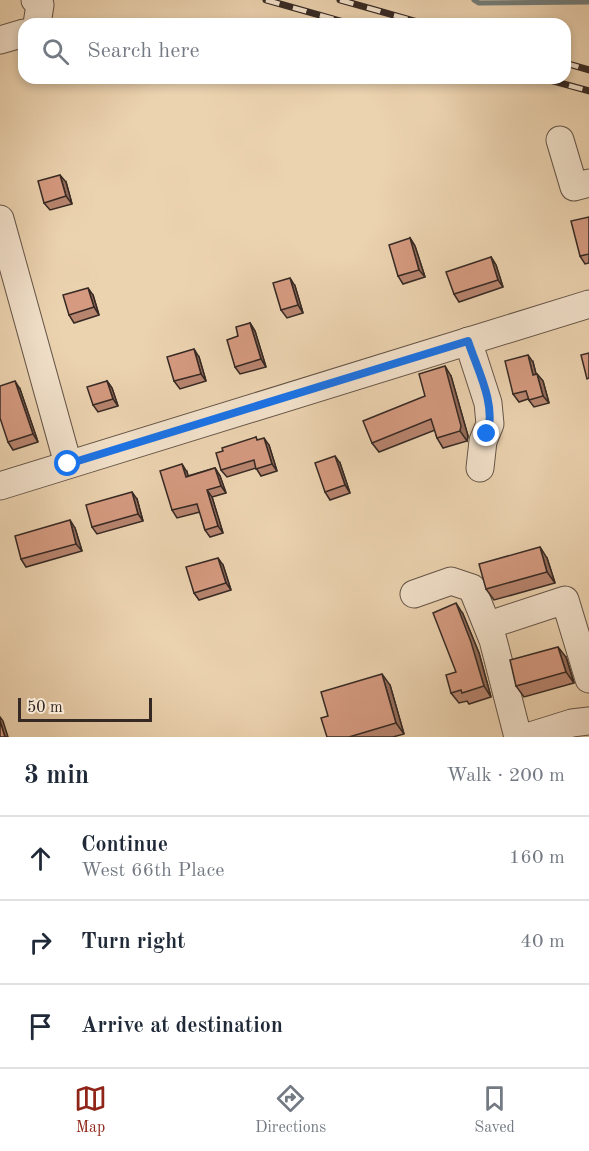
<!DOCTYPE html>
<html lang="en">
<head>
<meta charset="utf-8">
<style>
  body { margin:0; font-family:"Old Standard TT",serif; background:#f2f2f3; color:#1f2937 }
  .scale { position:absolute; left:18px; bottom:15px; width:134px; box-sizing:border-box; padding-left:6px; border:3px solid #362924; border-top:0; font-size:16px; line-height:21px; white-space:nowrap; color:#362924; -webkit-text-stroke:4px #f3e2cc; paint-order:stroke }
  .stop { position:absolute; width:18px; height:18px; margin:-14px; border:4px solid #1a73e8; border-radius:50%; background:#fff }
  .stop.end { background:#1a73e8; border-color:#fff; box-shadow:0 2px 6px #0008 }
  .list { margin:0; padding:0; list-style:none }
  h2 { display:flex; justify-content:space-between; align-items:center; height:78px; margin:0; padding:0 24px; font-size:26px }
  h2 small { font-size:20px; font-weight:400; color:#747a83 }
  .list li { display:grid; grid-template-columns:39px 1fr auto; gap:18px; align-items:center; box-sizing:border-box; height:84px; padding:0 24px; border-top:2px solid #e0e1e3 }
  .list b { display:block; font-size:22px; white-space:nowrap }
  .list p { margin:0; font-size:20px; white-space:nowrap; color:#747a83 }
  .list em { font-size:20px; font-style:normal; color:#747a83 }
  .icon { flex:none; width:33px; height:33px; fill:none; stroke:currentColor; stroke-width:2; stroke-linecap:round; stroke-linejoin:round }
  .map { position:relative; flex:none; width:589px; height:737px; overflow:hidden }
  .search { position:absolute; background:#fff; box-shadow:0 3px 9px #0003; left:18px; right:18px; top:18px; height:66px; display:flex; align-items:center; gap:15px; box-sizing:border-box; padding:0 21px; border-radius:18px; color:#747a83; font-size:22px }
  .sheet { height:330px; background:#fff }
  nav { display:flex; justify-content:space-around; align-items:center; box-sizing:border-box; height:84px; border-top:2px solid #e0e1e3; background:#fff; font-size:16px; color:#747a83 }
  nav a { display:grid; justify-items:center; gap:3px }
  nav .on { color:#8f2418 }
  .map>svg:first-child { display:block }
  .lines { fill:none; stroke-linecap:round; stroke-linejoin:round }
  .stream { stroke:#737e7b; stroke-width:5 }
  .minor-casing { stroke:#645447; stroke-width:29 }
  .minor { stroke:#f3e2cc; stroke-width:27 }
  .rail-casing { stroke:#362924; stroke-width:7 }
  .rail { stroke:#f3e2cc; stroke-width:4.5; stroke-dasharray:14; stroke-linecap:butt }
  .wall { fill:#b7846e; stroke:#362924; stroke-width:1.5 }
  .shaded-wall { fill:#956c5a; stroke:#362924; stroke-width:1.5 }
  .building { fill:#d59a80; stroke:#362924; stroke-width:1.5 }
  .route { stroke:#1a73e8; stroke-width:8 }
</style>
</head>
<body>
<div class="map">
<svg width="589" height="737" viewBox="0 0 589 737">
  <rect width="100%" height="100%" fill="#ecd3b0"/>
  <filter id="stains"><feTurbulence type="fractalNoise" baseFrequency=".00333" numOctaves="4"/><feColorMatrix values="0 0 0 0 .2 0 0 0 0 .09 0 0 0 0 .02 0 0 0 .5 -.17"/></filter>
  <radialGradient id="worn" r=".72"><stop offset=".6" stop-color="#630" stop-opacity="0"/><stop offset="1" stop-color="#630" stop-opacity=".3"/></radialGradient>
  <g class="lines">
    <!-- stream -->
    <path class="stream" d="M474,0L479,3L589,2"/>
    <defs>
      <g id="minor">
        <path d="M35,0L40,5L37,24"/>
        <path d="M0,40L24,33"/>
        <path d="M560,140L574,187L589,183"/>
        <path d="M0,219L68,464"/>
        <path d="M468,341L488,403L490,424L483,441L480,468"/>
        <path d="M0,486L589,304"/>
        <path d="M414,594L451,581L472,588L493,640L518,737"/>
        <path d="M501,621L565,600L589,679"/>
        <path d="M527,737L572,723L589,721"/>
      </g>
    </defs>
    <!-- minor casing -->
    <use href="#minor" class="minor-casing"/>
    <!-- minor -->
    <use href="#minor" class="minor"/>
    <defs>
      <g id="rail">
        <path d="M266,0L351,24"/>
        <path d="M340,0L425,24"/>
        <path d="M565,63L589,70"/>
        <path d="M542,78L589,91"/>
      </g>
    </defs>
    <!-- rail casing -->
    <use href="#rail" class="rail-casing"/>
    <!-- rail -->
    <use href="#rail" class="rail"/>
  </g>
  <!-- wall -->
  <g class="wall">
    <path d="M66,182L72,204L50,210L44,203Z"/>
    <path d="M589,217V263L585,264L580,256Z"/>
    <path d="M410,238L415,246L425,277L403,284L398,276Z"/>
    <path d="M491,257L496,265L503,287L459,302L454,294Z"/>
    <path d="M295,286L303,313L287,318L281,310Z"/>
    <path d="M93,295L99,315L74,323L69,315Z"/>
    <path d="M250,323L255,331L266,367L240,374L235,367L238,336Z"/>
    <path d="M199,357L206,381L180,389L174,381Z"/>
    <path d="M533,362L536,374H537L543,381L549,403L534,407L528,399L519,402L513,394Z"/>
    <path d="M451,376L468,436L467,441L443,448L437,438L435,430L379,452L372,443L425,396Z"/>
    <path d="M107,381L112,388L118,406L98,412L93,405Z"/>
    <path d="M20,389L38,442L13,450L8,442Z"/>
    <path d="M256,437L257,440L269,445L277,471L261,476L256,468L227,477L221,470Z"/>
    <path d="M340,463L350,493L330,500L325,492Z"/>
    <path d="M215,468L220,476L226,493L212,497L223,533L210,537L205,530L200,512L177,518L172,510L187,472L188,476Z"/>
    <path d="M137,499L143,521L97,534L92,527Z"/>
    <path d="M75,528L82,551L26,567L21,559Z"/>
    <path d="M547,558L555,583L494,600L486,589Z"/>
    <path d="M223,565L231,590L199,600L194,593Z"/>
    <path d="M463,614L479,653L491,697L469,704L467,701L459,703L451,693L456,672Z"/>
    <path d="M566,657L574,683L524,697L516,686Z"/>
    <path d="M390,685L404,734L393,737H327L328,716Z"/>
  </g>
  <!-- shaded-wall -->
  <g class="shaded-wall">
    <path d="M60,175L66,182L72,204L66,196Z"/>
    <path d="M410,238L415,246L425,277L419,270Z"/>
    <path d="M491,257L496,265L503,287L498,280Z"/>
    <path d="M290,278L295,286L303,313L298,305Z"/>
    <path d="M88,288L93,295L99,315L94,307Z"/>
    <path d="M250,323L255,331L266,367L261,359Z"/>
    <path d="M194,349L199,357L206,381L201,374Z"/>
    <path d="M528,355L533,362L538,382L533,375Z"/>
    <path d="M445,366L451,376L468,436L467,441L460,431Z"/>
    <path d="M537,374L543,381L549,403L543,396Z"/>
    <path d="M15,381L20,389L38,442L33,434Z"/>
    <path d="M107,381L112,388L118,406L113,399Z"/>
    <path d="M264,438L269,445L277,471L272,464Z"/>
    <path d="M335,456L340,463L350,493L345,485Z"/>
    <path d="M182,464L187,472L191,485L186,477Z"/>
    <path d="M215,468L220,476L226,493L221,486Z"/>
    <path d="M207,490L212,497L223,533L218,526Z"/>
    <path d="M132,492L137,499L143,521L138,514Z"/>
    <path d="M70,520L75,528L82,551L76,544Z"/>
    <path d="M540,547L547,558L555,583L547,572Z"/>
    <path d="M218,558L223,565L231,590L226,583Z"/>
    <path d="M456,603L463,614L479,653L491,697L484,686Z"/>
    <path d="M558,647L566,657L574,683L566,672Z"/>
    <path d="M382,674L390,685L404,734L396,723Z"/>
    <path d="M0,717L3,721L8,737H5L0,721Z"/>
  </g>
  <!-- building -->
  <g class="building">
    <path d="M60,175L66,196L44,203L38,181Z"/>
    <path d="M589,217V254L580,256L571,221Z"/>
    <path d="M410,238L419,270L398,276L389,245Z"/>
    <path d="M491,257L498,280L454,294L446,272Z"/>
    <path d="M290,278L298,305L281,310L273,283Z"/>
    <path d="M88,288L94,307L69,315L63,295Z"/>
    <path d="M250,323L261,359L235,367L227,340L238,336L236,327Z"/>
    <path d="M194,349L201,374L174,381L167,357Z"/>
    <path d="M589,353V378L587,379L581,355Z"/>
    <path d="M528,355L533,375L537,374L543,396L529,400L526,391L513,394L505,361Z"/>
    <path d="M445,366L461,426L460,431L437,438L431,419L372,443L363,421L425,396L419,374Z"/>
    <path d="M15,381L33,434L8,442L0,418V386Z"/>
    <path d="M107,381L113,399L93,405L87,387Z"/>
    <path d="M256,437L257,440L264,438L272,464L256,469L254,460L221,470L216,453L223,451L222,448Z"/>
    <path d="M335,456L345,485L325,492L315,463Z"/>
    <path d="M182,464L186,477L215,468L221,486L207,490L218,526L205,530L197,504L172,510L160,471Z"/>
    <path d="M132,492L138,514L92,527L86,505Z"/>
    <path d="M70,520L76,544L21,559L15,536Z"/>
    <path d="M540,547L547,572L486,589L479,564Z"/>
    <path d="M218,558L226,583L194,593L186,567Z"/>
    <path d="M456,603L471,642L484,686L462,693L461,690L451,693L446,675L456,672L433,613Z"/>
    <path d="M558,647L566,672L516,686L510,660Z"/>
    <path d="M382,674L396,723L349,737H327L321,718L328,716L321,692Z"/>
    <path d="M0,721L5,737H0Z"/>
  </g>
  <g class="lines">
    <!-- route -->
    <path class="route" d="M68,464L468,341C477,369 497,405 487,434"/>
  </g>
  <rect width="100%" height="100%" filter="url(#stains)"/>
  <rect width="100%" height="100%" fill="url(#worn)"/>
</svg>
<div class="scale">50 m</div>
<div class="stop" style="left:68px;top:464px"></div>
<div class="stop end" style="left:487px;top:434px"></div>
<div class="search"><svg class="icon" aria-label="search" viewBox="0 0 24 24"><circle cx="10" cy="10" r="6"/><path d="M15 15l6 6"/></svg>Search here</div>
</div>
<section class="sheet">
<h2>3 min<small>Walk · 200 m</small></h2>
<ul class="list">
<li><svg class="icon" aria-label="ahead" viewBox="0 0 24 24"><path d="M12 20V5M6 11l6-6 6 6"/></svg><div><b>Continue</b><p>West 66th Place</p></div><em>160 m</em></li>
<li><svg class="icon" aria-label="right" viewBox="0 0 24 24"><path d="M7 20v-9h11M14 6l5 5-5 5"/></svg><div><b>Turn right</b></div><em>40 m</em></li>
<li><svg class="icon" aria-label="arrive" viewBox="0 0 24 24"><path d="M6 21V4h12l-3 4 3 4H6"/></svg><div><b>Arrive at destination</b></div></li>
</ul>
</section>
<nav>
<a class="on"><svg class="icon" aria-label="map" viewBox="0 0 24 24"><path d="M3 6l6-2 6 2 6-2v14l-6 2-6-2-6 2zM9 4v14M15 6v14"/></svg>Map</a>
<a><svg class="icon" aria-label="directions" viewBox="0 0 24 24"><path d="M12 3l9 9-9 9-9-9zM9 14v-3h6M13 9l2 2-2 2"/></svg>Directions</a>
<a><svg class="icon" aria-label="saved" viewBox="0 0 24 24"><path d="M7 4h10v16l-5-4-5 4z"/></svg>Saved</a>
</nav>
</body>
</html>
